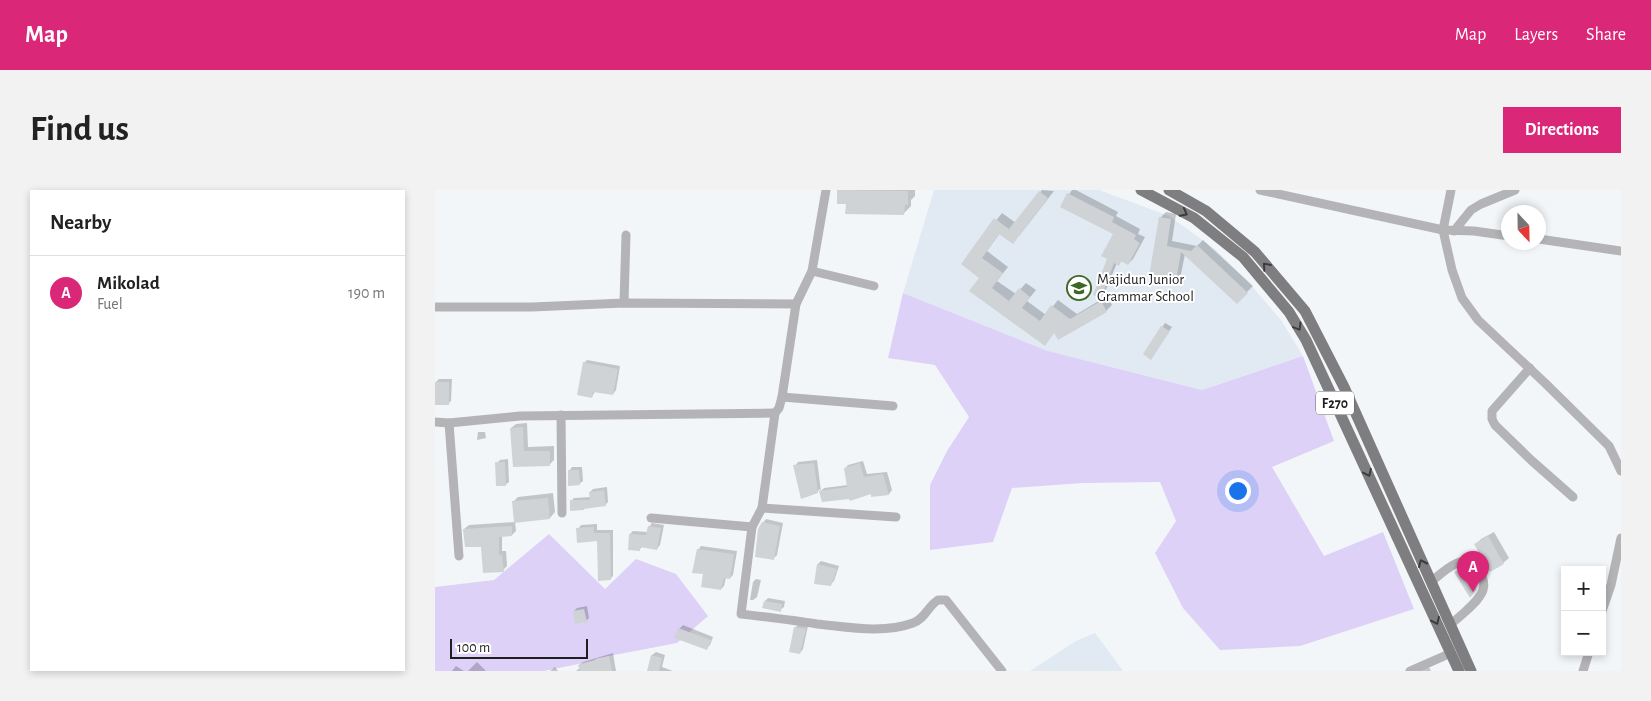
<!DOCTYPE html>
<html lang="en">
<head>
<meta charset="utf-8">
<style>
  body { margin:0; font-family:"Alegreya Sans",sans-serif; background:#f2f2f2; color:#222 }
  .controls { position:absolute; right:15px; bottom:15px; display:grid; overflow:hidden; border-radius:0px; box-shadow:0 2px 8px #0003 }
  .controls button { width:45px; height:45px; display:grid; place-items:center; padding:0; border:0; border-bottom:1px solid #e0e0e0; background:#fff; color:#222; font:25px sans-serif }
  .compass { position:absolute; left:1066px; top:15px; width:45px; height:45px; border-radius:50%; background:#fff; box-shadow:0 2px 8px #0003; rotate:158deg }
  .scale { position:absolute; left:15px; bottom:12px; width:138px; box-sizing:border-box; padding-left:5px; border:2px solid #1f1f20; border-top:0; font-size:14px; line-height:18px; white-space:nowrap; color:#1f1f20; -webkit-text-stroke:4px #fff; paint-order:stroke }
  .you { position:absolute; left:802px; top:300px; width:18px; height:18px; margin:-12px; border:4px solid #fff; border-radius:50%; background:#1a73e8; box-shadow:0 0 0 8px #1a73e833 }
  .badge { display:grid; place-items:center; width:32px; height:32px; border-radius:50%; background:#db2777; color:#fff; font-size:16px; font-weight:700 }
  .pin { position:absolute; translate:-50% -41px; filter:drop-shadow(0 1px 2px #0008) }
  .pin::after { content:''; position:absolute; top:26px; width:18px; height:15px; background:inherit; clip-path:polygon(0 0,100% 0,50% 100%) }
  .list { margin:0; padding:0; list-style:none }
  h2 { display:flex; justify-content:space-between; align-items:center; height:65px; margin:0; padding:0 20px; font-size:21px }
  h2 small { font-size:16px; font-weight:400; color:#767676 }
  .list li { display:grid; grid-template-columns:32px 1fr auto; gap:15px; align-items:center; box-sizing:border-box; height:75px; padding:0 20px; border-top:1px solid #e0e0e0 }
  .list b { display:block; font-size:19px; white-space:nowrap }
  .list p { margin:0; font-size:16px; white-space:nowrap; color:#767676 }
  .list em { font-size:16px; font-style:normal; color:#767676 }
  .map { position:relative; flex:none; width:1186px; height:481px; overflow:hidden; border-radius:0px }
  header { display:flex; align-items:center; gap:30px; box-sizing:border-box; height:70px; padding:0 25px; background:#db2777; color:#fff }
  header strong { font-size:24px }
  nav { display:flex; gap:28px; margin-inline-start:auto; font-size:18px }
  .intro { display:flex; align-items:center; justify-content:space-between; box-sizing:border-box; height:120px; padding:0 30px }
  h1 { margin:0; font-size:35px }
  .button { padding:12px 22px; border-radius:0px; background:#db2777; color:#fff; font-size:18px; font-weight:700 }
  main { display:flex; gap:30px; padding:0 30px }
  aside { flex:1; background:#fff; border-radius:0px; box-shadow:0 2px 8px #0003 }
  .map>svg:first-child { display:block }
  .built { fill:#e1e9f2 }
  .green { fill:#ddd1f8 }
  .shadow { fill:#0003 }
  .building { fill:#cfd3d5 }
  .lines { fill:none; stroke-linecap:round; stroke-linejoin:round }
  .minor { stroke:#b4b4b6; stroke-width:9 }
  .major { stroke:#7e7e81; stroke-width:11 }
  .oneway { stroke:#3c3c3d }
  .labels { text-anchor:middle; stroke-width:4; stroke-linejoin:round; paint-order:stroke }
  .shield { fill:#fff; stroke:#626263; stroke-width:1 }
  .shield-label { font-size:14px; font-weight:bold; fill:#1f1f20 }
  .poi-label { font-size:15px; fill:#1f1f20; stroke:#fff; text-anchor:start }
</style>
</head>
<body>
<header>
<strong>Map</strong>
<nav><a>Map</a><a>Layers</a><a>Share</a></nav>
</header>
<div class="intro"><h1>Find us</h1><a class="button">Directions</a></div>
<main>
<aside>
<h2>Nearby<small></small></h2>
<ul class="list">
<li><span class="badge">A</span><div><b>Mikolad</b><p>Fuel</p></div><em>190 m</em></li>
</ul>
</aside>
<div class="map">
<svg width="1186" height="481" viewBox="0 0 1186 481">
  <rect width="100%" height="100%" fill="#f3f6f9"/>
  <!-- built -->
  <g class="built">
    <path d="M499,0H664L734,26L781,60L814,93L846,130L868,166L767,200L613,161L468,103Z"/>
    <path d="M660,443L688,481H595L641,451Z"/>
  </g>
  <!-- green -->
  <g class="green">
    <path d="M468,103L613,161L767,200L868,166L899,251L837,277L889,366L948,342L979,419L865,456L785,460L748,418L720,363L741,331L725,292L648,293L577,298L558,352L495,360V295L512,261L534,227L500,175L453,168Z"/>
    <path d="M114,344L170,399L201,369L241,384L273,426L242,453L174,466L148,473L109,481H0V397L59,390Z"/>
  </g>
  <!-- shadow -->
  <g class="shadow">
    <path d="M404,0H480V6L476,10V16L469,23L412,13Z"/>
    <path d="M607,0L619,1L584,46L565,43L552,61L573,77L562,91L581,104L591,93L601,100L592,111L611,125L623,110L642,124L672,106L677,115L671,121L620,142L609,154L546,88L527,74L567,23L581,33Z"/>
    <path d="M637,0H641L683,22L681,26L705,39L703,44L710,47L698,69L693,74L687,70L684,74L682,73L670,102L665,107L679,44L626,16Z"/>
    <path d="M731,22L741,24L737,51L762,56L768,50L818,96L802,112L750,64L746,84L740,89L715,85L725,28Z"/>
    <path d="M730,133L737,137L716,168L710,164Z"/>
    <path d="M152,170L185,176L181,200L178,204L160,201L157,207L149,173Z"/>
    <path d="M4,189H17L16,211L13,214H0L1,192Z"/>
    <path d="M92,233L93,257L119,256V270L114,275H79L76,238L81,234Z"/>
    <path d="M43,242H50L51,248L42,250Z"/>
    <path d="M73,269L74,292L70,295L62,273L65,270Z"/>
    <path d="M382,270L386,301L389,298L413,295L410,279L413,275L428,271L432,284L452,282L457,300L454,304L437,306V302L415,307L388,310L385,299L382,302L360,276L363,272Z"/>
    <path d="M137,277H147L148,291L144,294L134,281Z"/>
    <path d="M172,297L173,312L170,315L136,311L139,308L156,307L155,302L158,299Z"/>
    <path d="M118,303L120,322L115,328L80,331L81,341L77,345L67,346V361H71L72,376L68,380L29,339L34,335L80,332L78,312L83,307Z"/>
    <path d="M331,329L348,333L342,365L338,369L328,333Z"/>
    <path d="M217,333L229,335L225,355L222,359L208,356L204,360L195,344L198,341L213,342L214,337Z"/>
    <path d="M162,334V340H178V386L175,389L163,350L143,339L146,335Z"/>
    <path d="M1059,342L1074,368L1068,373L1056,380L1041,354L1046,349Z"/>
    <path d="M266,356L302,361L298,385L295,388L291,387L289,396L286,399L269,383L263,360Z"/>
    <path d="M386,371L404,376L399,391L396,394L383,374Z"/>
    <path d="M1029,378L1041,398L1035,406L1021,382Z"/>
    <path d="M321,389L326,390L322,407L318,410H315L318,392Z"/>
    <path d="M333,408L350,411L349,417L345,420L330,411Z"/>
    <path d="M152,416L154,428L151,431L139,421L142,418Z"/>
    <path d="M364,434L373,436L368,459L365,463L360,438Z"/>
    <path d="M248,435L278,447L275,455L272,458L244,439Z"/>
    <path d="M221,462L230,465L227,477L238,481H213L217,465Z"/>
    <path d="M178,463L181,481H141L145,478L144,475L148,472Z"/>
    <path d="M42,472L51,481H33Z"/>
    <path d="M21,476L29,481H17Z"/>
    <path d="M120,477L123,481H115Z"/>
    <path d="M994,477L996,481H985Z"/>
  </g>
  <!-- building -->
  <g class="building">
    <path d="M402,0L473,1V15H470L469,25L410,24L411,14H402Z"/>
    <path d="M604,1L613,8L578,54L564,44L547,68L568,83L557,98L574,111L584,98L595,107L587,118L605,131L616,115L635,129L666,111L672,122L623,150L619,143L610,156L534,101L544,88L526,74L559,28L574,39Z"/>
    <path d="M632,3L679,27L677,32L701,45L699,49L705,53L693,75L686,71L684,76L679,73L666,108L658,105L672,69L666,66L678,44L625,17Z"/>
    <path d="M724,27L736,29L732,56L756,61L762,55L813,103L802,114L746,62L741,91L714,86Z"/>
    <path d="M726,136L735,141L716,170L708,164Z"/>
    <path d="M148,172L183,179L178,205L158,202L157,208L142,205Z"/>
    <rect x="0" y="192" width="14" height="23"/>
    <path d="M88,237L89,261H115V276L78,277L75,238Z"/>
    <path d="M60,272H70L71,296H61Z"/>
    <path d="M379,273L383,303L366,309L358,275Z"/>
    <path d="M425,273L429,287L448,284L454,305L436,307V304L415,311L414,309L387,312L384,301L412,297L409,278Z"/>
    <path d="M133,280H144L145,295L133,296Z"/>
    <path d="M169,300L171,316L149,319V320L135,321V310H155L154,302Z"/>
    <path d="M113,308L115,329L79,333L77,311Z"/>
    <path d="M327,332L345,336L339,370L320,367L323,339Z"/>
    <path d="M77,336V346L64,347V365L67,364L69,382L48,383L46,357H30L28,339Z"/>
    <path d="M213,336L226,338L222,360L205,357V361L193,360L194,344L211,345Z"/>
    <path d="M159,337V343H175L176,390L163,391L162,351L142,353L141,338Z"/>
    <path d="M1053,346L1069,374L1055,382L1039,354Z"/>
    <path d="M262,359L299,364L295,389L289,388L286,400L266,397L268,384L257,383Z"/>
    <path d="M382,374L402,379L396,396L379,394Z"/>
    <path d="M1028,378L1041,400L1035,408L1019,382Z"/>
    <path d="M329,411L347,414L346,422L327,418Z"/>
    <path d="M149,419L152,432L140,434L138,421Z"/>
    <path d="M359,437L371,439L365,464L354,462Z"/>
    <path d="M243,438L276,450L272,460L239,448Z"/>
    <path d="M216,465L227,468L224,481H212Z"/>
    <path d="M174,466L177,481H145L143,475L161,470L160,469Z"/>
  </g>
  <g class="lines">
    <!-- minor -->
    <g class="minor">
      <path d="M391,0L377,81L361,114L347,207L344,218L340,223L327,318L317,337L306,424C331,427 357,430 382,434C413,437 448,444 478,433C490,429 493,416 503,410H511L567,481"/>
      <path d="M825,0L1008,40L1039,41L1074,46"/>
      <path d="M1016,0L1008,40L1017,80L1027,108L1043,130L1110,193L1174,256L1186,281"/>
      <path d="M1019,41L1036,20L1046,14L1080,0"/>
      <path d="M1104,49L1186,61"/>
      <path d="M377,81L439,96"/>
      <path d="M189,113L191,45"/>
      <path d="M0,117H97L189,113L361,114"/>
      <path d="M1095,178L1057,221V229L1060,235L1096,270L1138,307"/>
      <path d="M347,207L458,216"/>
      <path d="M126,225L127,323"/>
      <path d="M0,232L14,233L85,226L340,223"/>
      <path d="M14,233L24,366"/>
      <path d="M327,318L461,327"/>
      <path d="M216,328L317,337"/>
      <path d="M996,392C1010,380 1031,359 1044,381C1048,387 1050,394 1048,400C1044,412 1025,426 1015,435"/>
      <path d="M1167,421L1176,395L1186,348"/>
      <path d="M975,481L1016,463"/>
      <path d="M1148,481L1154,462"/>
    </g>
    <!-- major -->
    <g class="major">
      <path d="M706,0L759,28L808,67L854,122L871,150L1024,481"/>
      <path d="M734,0L771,21L820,62L870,121L909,197L1036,481"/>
    </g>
  </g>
  <!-- one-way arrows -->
  <defs><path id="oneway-chevron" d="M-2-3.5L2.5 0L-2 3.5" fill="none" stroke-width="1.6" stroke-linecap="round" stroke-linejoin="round" transform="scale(1.25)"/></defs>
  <g class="oneway">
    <use href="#oneway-chevron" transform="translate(749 23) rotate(28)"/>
    <use href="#oneway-chevron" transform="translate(831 76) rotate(-131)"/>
    <use href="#oneway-chevron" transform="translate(863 137) rotate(59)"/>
    <use href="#oneway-chevron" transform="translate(933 283) rotate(65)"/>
    <use href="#oneway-chevron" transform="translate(987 373) rotate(-114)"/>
    <use href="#oneway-chevron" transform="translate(1001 431) rotate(65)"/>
  </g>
  <!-- icons -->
  <defs>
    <symbol id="school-ring" viewBox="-11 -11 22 22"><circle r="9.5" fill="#fff" stroke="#3e6825" stroke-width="1.5"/><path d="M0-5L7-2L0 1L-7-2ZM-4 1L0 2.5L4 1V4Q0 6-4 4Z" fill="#3e6825"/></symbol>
  </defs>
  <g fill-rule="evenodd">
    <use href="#school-ring" x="630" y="84" width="28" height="28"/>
  </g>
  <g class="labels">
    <!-- shield labels -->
    <rect class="shield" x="881" y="201.5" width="38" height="23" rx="4"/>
    <g class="shield-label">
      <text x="900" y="218">F270</text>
    </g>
    <!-- poi labels -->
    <g class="poi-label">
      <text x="662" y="94">Majidun Junior<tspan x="662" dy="17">Grammar School</tspan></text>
    </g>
  </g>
</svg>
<div class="controls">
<button>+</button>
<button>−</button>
</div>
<svg class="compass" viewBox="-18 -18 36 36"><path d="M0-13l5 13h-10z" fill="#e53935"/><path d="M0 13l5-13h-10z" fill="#767676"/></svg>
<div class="scale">100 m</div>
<div class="you"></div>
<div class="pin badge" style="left:1038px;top:402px">A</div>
</div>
</main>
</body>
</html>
